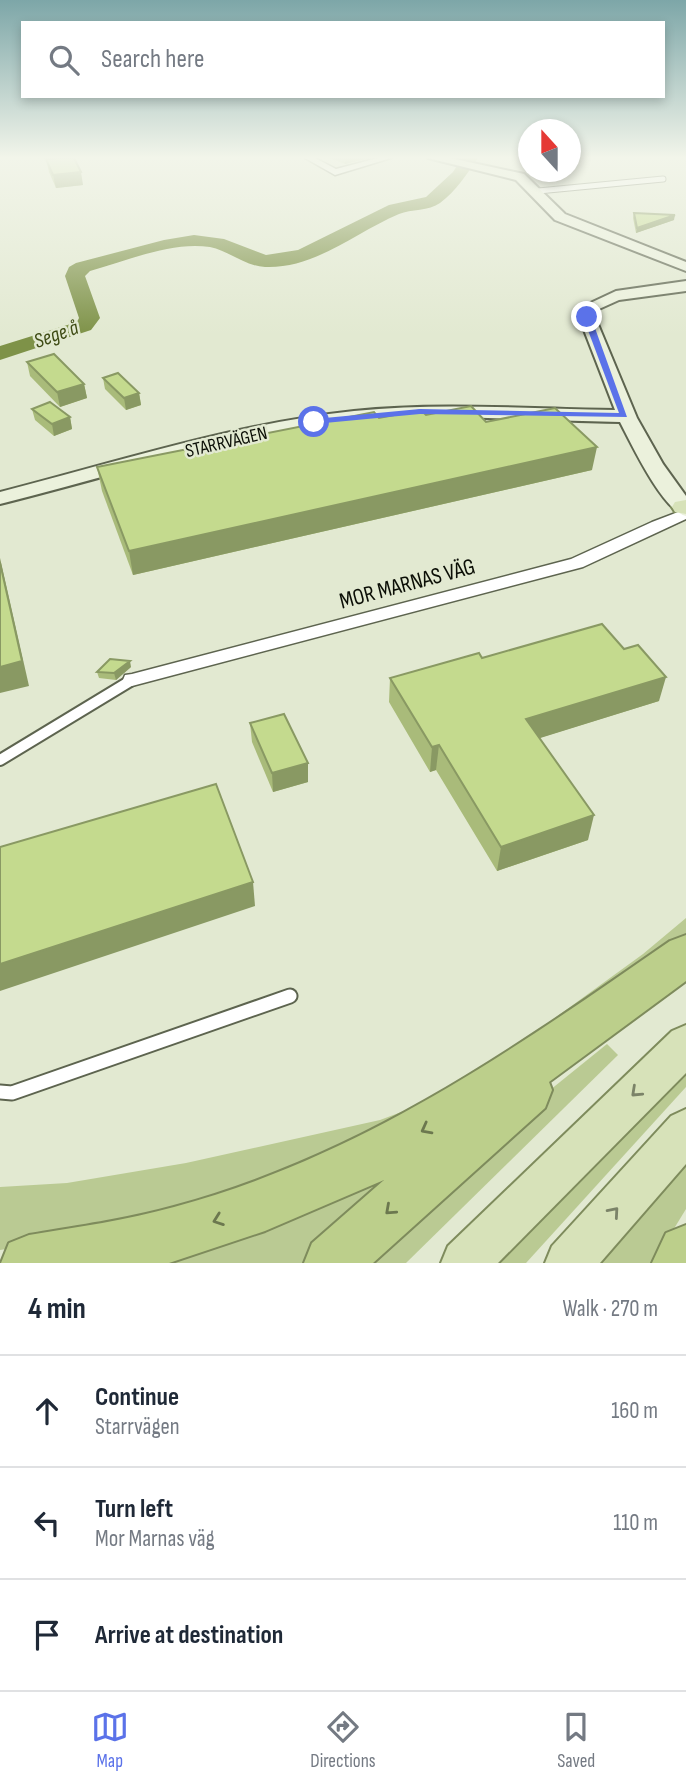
<!DOCTYPE html>
<html lang="en">
<head>
<meta charset="utf-8">
<style>
  body { margin:0; font-family:"Sofia Sans Condensed",sans-serif; background:#f2f2f3; color:#1f2937 }
  .compass { position:absolute; left:518px; top:119px; width:63px; height:63px; border-radius:50%; background:#fff; box-shadow:0 4px 10px #0003; rotate:339deg }
  .stop { position:absolute; width:21px; height:21px; margin:-16px; border:5px solid #5b72e9; border-radius:50%; background:#fff }
  .stop.end { background:#5b72e9; border-color:#fff; box-shadow:0 2px 7px #0008 }
  .list { margin:0; padding:0; list-style:none }
  h2 { display:flex; justify-content:space-between; align-items:center; height:91px; margin:0; padding:0 28px; font-size:30px }
  h2 small { font-size:23px; font-weight:400; color:#747a83 }
  .list li { display:grid; grid-template-columns:46px 1fr auto; gap:21px; align-items:center; box-sizing:border-box; height:112px; padding:0 28px; border-top:2px solid #e0e1e3 }
  .list b { display:block; font-size:26px; white-space:nowrap }
  .list p { margin:0; font-size:23px; white-space:nowrap; color:#747a83 }
  .list em { font-size:23px; font-style:normal; color:#747a83 }
  .icon { flex:none; width:38px; height:38px; fill:none; stroke:currentColor; stroke-width:2; stroke-linecap:round; stroke-linejoin:round }
  .map { position:relative; flex:none; width:686px; height:1263px; overflow:hidden }
  .search { position:absolute; background:#fff; box-shadow:0 4px 10px #0003; left:21px; right:21px; top:21px; height:77px; display:flex; align-items:center; gap:18px; box-sizing:border-box; padding:0 24px; border-radius:0px; color:#747a83; font-size:26px }
  .sheet { height:427px; background:#fff }
  nav { display:flex; justify-content:space-around; align-items:center; box-sizing:border-box; height:98px; border-top:2px solid #e0e1e3; background:#fff; font-size:19px; color:#747a83 }
  nav a { display:grid; justify-items:center; gap:4px }
  nav .on { color:#5b72e9 }
  .map>svg:first-child { display:block }
  .green { fill:#baca93 }
  .lines { fill:none; stroke-linecap:round; stroke-linejoin:round }
  .river { fill:#7e9248; fill-rule:evenodd }
  .lane-far2-casing { stroke:#5d644f; stroke-width:7 }
  .lane-far1-casing { stroke:#5d644f; stroke-width:14 }
  .lane-casing { stroke:#5d644f; stroke-width:17 }
  .street-casing { stroke:#5d644f; stroke-width:3 }
  .secondary-casing { stroke:#5d644f; stroke-width:4 }
  .primary-casing { stroke:#7e8b5c; stroke-width:4 }
  .highway-casing { stroke:#7e8b5c; stroke-width:4 }
  .lane-far2 { stroke:#fff; stroke-width:5 }
  .lane-far1 { stroke:#fff; stroke-width:10 }
  .lane { stroke:#fff; stroke-width:13 }
  .street { fill:#fff; fill-rule:evenodd }
  .secondary { fill:#ebf1dc; fill-rule:evenodd }
  .primary { fill:#d7e2b9; fill-rule:evenodd }
  .highway { fill:#bccf8b; fill-rule:evenodd }
  .wall { fill:#a9bb7a }
  .shaded-wall { fill:#899963 }
  .building { fill:#c4da8e; stroke:#899963; stroke-width:2 }
  .oneway { stroke:#7b8368 }
  .oneway2 { stroke:#6c784f }
  .route { fill:#5b72e9 }
  .labels { text-anchor:middle; stroke-width:5; stroke-linejoin:round; paint-order:stroke }
  .far-street-label { font-size:19px; fill:#0b0e06; stroke:#e2e9d1 }
  .far-water-label { font-size:21px; font-style:italic; fill:#3e4b14; stroke:#e2e9d1 }
  .street-label { font-size:23px; fill:#0b0e06; stroke:#e2e9d1 }
</style>
</head>
<body>
<div class="map">
<svg width="686" height="1263" viewBox="0 0 686 1263">
  <rect width="100%" height="100%" fill="#e2e9d1"/>
  <!-- green -->
  <g class="green">
    <path d="M686,918V939L496,1073L260,1187L44,1243L0,1250V1187L67,1183L186,1163L380,1120L428,1102L537,1031L643,954Z"/>
    <path d="M607,1044L618,1055L406,1263H351L497,1133Z"/>
    <path d="M686,1056V1087L526,1263H484Z"/>
    <path d="M461,1128L308,1263H118Z"/>
    <path d="M686,1157V1209L653,1263H597Z"/>
  </g>
  <g class="lines">
    <!-- river -->
    <path class="river" d="M462,158H478C467,174 456,191 440,203C429,211 411,209 399,214C356,232 315,269 265,267C245,266 229,251 210,247C171,241 127,261 90,271L85,276L100,318L91,330L0,360V346L77,322L79,318L65,276L69,267L76,263L164,240L194,235L224,239L266,255L298,250L389,205L426,197L453,172Z"/>
    <defs>
      <path id="lane-far2" d="M538,191L663,179"/>
      <path id="lane-far1" d="M0,760L132,680"/>
      <path id="lane" d="M0,1092L12,1093L290,996"/>
      <g id="street">
        <path d="M305,158H315L336,169L378,158H391L335,175Z"/>
        <path d="M686,509V519L583,567L132,686L125,685L123,680L125,675L132,674L571,559L652,522Z"/>
      </g>
      <g id="secondary">
        <path d="M428,158H450L524,174L565,214L686,262V271L555,220L516,180Z"/>
        <path d="M686,281V291L619,300L599,309L595,317L637,418L663,464L686,496V516C663,511 631,443 620,422C531,421 440,412 350,423C231,437 116,475 0,504V492C117,462 233,424 354,411C441,402 528,409 615,410L579,317L584,306L616,291Z"/>
      </g>
      <g id="primary">
        <path d="M686,500V514L675,512L672,507L675,502Z"/>
        <path d="M686,1025V1073L498,1263H441L448,1246L672,1031Z"/>
        <path d="M686,1109V1164L600,1263H545L552,1246L671,1116Z"/>
      </g>
      <g id="highway">
        <path d="M686,935V981L549,1082L552,1090L545,1108L373,1263H304L312,1243L384,1180L265,1231L169,1263H1L9,1243L29,1235C78,1227 127,1220 174,1207C365,1155 511,1051 670,941Z"/>
        <path d="M686,1225V1263H652L666,1233Z"/>
      </g>
    </defs>
    <!-- lane-far2 casing -->
    <use href="#lane-far2" class="lane-far2-casing"/>
    <!-- lane-far1 casing -->
    <use href="#lane-far1" class="lane-far1-casing"/>
    <!-- lane casing -->
    <use href="#lane" class="lane-casing"/>
    <!-- street casing -->
    <use href="#street" class="street-casing"/>
    <!-- secondary casing -->
    <use href="#secondary" class="secondary-casing"/>
    <!-- primary casing -->
    <use href="#primary" class="primary-casing"/>
    <!-- highway casing -->
    <use href="#highway" class="highway-casing"/>
    <!-- lane-far2 -->
    <use href="#lane-far2" class="lane-far2"/>
    <!-- lane-far1 -->
    <use href="#lane-far1" class="lane-far1"/>
    <!-- lane -->
    <use href="#lane" class="lane"/>
    <!-- street -->
    <use href="#street" class="street"/>
    <!-- secondary -->
    <use href="#secondary" class="secondary"/>
    <!-- primary -->
    <use href="#primary" class="primary"/>
    <!-- highway -->
    <use href="#highway" class="highway"/>
  </g>
  <!-- wall -->
  <g class="wall">
    <path d="M330,158H369L345,164Z"/>
    <path d="M46,159L83,185L56,188L49,172Z"/>
    <path d="M634,213L674,220L636,233L633,218Z"/>
    <path d="M27,362L84,384L87,398L60,407L30,376Z"/>
    <path d="M103,378L139,393L141,405L126,410L105,389Z"/>
    <path d="M32,409L70,417L72,429L54,436L35,420Z"/>
    <path d="M426,415L486,422L592,470L133,575L102,491L97,467L379,418Z"/>
    <path d="M482,658L659,701L539,738L588,840L497,871L436,770L430,772L389,702L390,678Z"/>
    <path d="M131,667L116,680L99,678L97,672Z"/>
    <path d="M250,723L308,782L273,792L252,742Z"/>
  </g>
  <!-- shaded-wall -->
  <g class="shaded-wall">
    <path d="M345,158H369L345,164Z"/>
    <path d="M81,172L83,185L56,188L53,175Z"/>
    <path d="M675,215L674,220L636,233L637,228Z"/>
    <path d="M84,384L87,398L60,407L57,392Z"/>
    <path d="M139,393L141,405L126,410L124,398Z"/>
    <path d="M70,417L72,429L54,436L52,424Z"/>
    <path d="M597,447L592,470L133,575L129,551Z"/>
    <path d="M0,558L29,686L0,693Z"/>
    <path d="M130,661L131,667L116,680L114,673Z"/>
    <path d="M666,677L659,701L521,744L526,719Z"/>
    <path d="M439,745L436,770L430,772L432,747Z"/>
    <path d="M308,763V782L273,792L272,773Z"/>
    <path d="M594,815L588,840L497,871L501,847Z"/>
    <path d="M253,882L255,906L0,991V964Z"/>
  </g>
  <!-- building -->
  <g class="building">
    <path d="M58,158H74L81,172L53,175L46,159Z"/>
    <path d="M634,213L675,215L637,228Z"/>
    <path d="M54,354L84,384L57,392L27,362Z"/>
    <path d="M118,373L139,393L124,398L103,378Z"/>
    <path d="M50,402L70,417L52,424L32,409Z"/>
    <path d="M471,406L486,422L555,408L597,447L129,551L97,467L374,412L379,418L421,410L426,415Z"/>
    <path d="M0,563L22,661L0,667Z"/>
    <path d="M602,624L624,649L638,645L666,677L526,719L594,815L501,847L439,745L432,747L390,678L479,653L482,658Z"/>
    <path d="M110,659L130,661L114,673L97,672Z"/>
    <path d="M284,714L308,763L272,773L250,723Z"/>
    <path d="M216,784L253,882L0,964V847Z"/>
  </g>
  <!-- one-way arrows -->
  <defs><path id="oneway-chevron" d="M-2-3.5L2.5 0L-2 3.5" fill="none" stroke-width="1.6" stroke-linecap="round" stroke-linejoin="round" transform="scale(1.75)"/></defs>
  <g class="oneway">
    <use href="#oneway-chevron" transform="translate(636 1092) rotate(137)"/>
    <use href="#oneway-chevron" transform="translate(614 1212) rotate(-49)"/>
  </g>
  <g class="oneway2">
    <use href="#oneway-chevron" transform="translate(426 1129) rotate(152)"/>
    <use href="#oneway-chevron" transform="translate(390 1210) rotate(138)"/>
    <use href="#oneway-chevron" transform="translate(218 1220) rotate(160)"/>
  </g>
  <!-- sky -->
  <linearGradient id="sky" x2="0" y2="1"><stop stop-color="#7da6a8"/><stop offset="0.47" stop-color="#f2f5ea"/><stop offset="1" stop-color="#f2f5ea" stop-opacity="0"/></linearGradient>
  <rect width="686" height="335" fill="url(#sky)"/>
  <!-- route -->
  <path class="route" d="M587,315L591,317L627,417L420,414L314,424L310,422L314,419L420,409L619,413L583,317Z"/>
  <g class="labels">
    <!-- far-street labels -->
    <g class="far-street-label">
      <text transform="translate(226 441) rotate(-13)" y="7">STARRVÄGEN</text>
    </g>
    <!-- far-water labels -->
    <g class="far-water-label">
      <text transform="translate(56 334) rotate(-20)" y="7">Sege å</text>
    </g>
    <!-- street labels -->
    <g class="street-label">
      <text transform="translate(407 583) rotate(-15)" y="8">MOR MARNAS VÄG</text>
    </g>
  </g>
</svg>
<svg class="compass" viewBox="-18 -18 36 36"><path d="M0-13l5 13h-10z" fill="#e53935"/><path d="M0 13l5-13h-10z" fill="#747a83"/></svg>
<div class="stop" style="left:314px;top:422px"></div>
<div class="stop end" style="left:587px;top:317px"></div>
<div class="search"><svg class="icon" aria-label="search" viewBox="0 0 24 24"><circle cx="10" cy="10" r="6"/><path d="M15 15l6 6"/></svg>Search here</div>
</div>
<section class="sheet">
<h2>4 min<small>Walk · 270 m</small></h2>
<ul class="list">
<li><svg class="icon" aria-label="ahead" viewBox="0 0 24 24"><path d="M12 20V5M6 11l6-6 6 6"/></svg><div><b>Continue</b><p>Starrvägen</p></div><em>160 m</em></li>
<li><svg class="icon" aria-label="left" viewBox="0 0 24 24"><path d="M17 20v-9H6M10 6l-5 5 5 5"/></svg><div><b>Turn left</b><p>Mor Marnas väg</p></div><em>110 m</em></li>
<li><svg class="icon" aria-label="arrive" viewBox="0 0 24 24"><path d="M6 21V4h12l-3 4 3 4H6"/></svg><div><b>Arrive at destination</b></div></li>
</ul>
</section>
<nav>
<a class="on"><svg class="icon" aria-label="map" viewBox="0 0 24 24"><path d="M3 6l6-2 6 2 6-2v14l-6 2-6-2-6 2zM9 4v14M15 6v14"/></svg>Map</a>
<a><svg class="icon" aria-label="directions" viewBox="0 0 24 24"><path d="M12 3l9 9-9 9-9-9zM9 14v-3h6M13 9l2 2-2 2"/></svg>Directions</a>
<a><svg class="icon" aria-label="saved" viewBox="0 0 24 24"><path d="M7 4h10v16l-5-4-5 4z"/></svg>Saved</a>
</nav>
</body>
</html>
